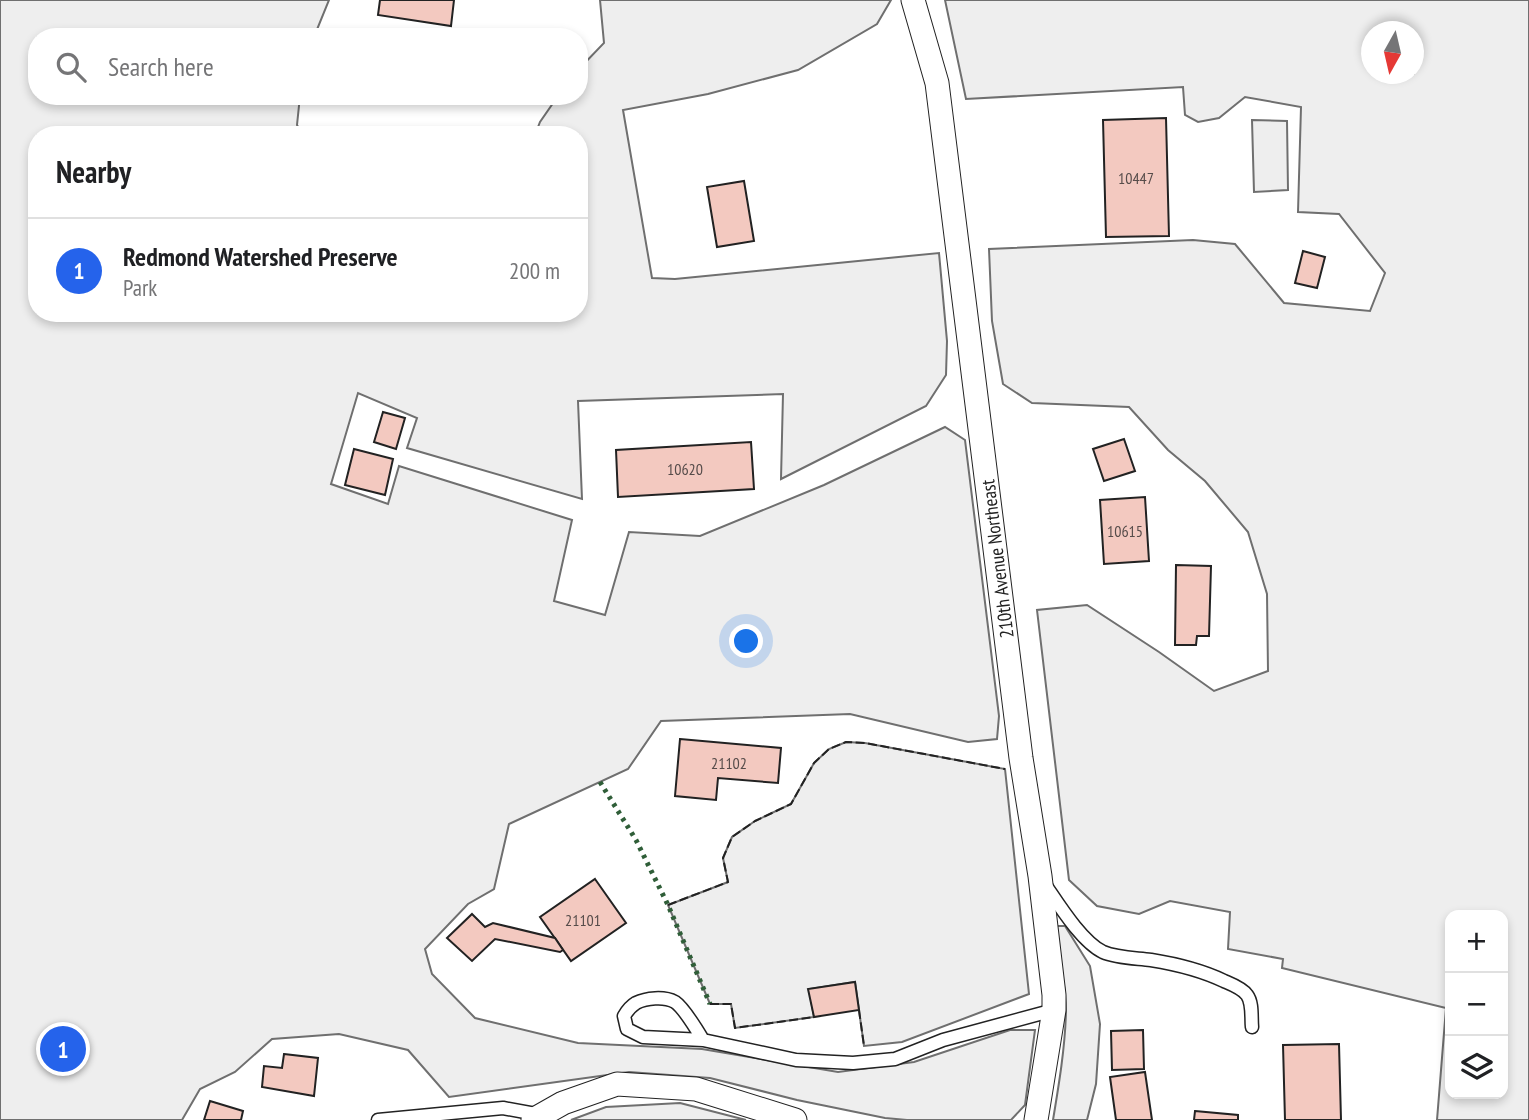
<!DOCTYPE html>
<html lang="en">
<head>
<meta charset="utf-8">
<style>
  body { margin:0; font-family:"PT Sans Narrow",sans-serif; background:#f2f2f2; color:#202124 }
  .controls { position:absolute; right:21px; bottom:21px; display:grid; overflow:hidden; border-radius:14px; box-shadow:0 4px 10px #0003 }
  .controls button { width:63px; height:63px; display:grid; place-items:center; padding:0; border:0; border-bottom:2px solid #e0e0e0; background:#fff; color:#202124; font:35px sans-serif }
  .compass { position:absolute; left:1361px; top:21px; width:63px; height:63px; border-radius:50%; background:#fff; box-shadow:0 4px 10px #0003; rotate:188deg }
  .you { position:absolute; left:747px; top:642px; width:24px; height:24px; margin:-18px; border:5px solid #fff; border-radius:50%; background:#1a73e8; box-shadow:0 0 0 10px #1a73e833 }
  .badge { display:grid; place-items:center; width:46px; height:46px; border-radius:50%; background:#2563eb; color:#fff; font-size:23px; font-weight:700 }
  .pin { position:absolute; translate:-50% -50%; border:4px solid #fff; box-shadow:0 2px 7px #0006 }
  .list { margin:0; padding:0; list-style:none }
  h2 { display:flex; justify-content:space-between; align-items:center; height:91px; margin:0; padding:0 28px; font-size:30px }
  h2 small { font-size:23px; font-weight:400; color:#757577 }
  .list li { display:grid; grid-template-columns:46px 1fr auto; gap:21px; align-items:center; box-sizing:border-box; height:105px; padding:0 28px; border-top:2px solid #e0e0e0 }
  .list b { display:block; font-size:26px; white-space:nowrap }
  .list p { margin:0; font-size:23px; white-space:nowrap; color:#757577 }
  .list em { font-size:23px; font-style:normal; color:#757577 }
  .icon { flex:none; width:38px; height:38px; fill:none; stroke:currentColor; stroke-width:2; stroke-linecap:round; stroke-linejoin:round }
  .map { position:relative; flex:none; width:1529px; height:1120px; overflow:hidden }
  .search { position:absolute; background:#fff; box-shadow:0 4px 10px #0003; left:28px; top:28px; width:560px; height:77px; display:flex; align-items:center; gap:18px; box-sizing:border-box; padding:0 24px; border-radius:28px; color:#757577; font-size:26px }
  .panel { position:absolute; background:#fff; box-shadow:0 4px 10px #0003; left:28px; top:126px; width:560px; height:196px; border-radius:28px }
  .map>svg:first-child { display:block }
  .green { fill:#eee; stroke:#6f6f6f; stroke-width:2; fill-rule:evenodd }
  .building { fill:#f3c9c0; stroke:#222; stroke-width:2 }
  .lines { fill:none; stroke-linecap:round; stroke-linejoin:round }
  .lane-casing { stroke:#222; stroke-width:15 }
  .street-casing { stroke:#222; stroke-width:25 }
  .lane { stroke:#fff; stroke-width:12 }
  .street { stroke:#fff; stroke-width:23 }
  .hedge { stroke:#2f5e38; stroke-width:5; stroke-dasharray:3.5 5; stroke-linecap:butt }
  .fence { stroke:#222; stroke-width:2; stroke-dasharray:9 3.5; stroke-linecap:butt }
  .labels { text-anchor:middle; stroke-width:5; stroke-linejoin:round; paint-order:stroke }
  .number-label { font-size:16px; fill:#564c4a }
  .street-label { font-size:19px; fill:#222; stroke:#fff }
</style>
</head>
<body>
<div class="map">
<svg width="1529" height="1120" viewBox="0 0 1529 1120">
  <rect width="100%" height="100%" fill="#fff"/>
  <!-- green -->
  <g class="green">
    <path d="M0,0H329L314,37H37V96H300L297,125L303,135H37V313H579V135H535L540,122L558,96H579V69L604,43L600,0H891L877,24L798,70L708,94L623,110L652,278L675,279L939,253L947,341L946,375L926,406L781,479L783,394L578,401L582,499L407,448L417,418L358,393L331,484L388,504L399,466L572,520L554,601L605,615L629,532L700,536L824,485L945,427L965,440L999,716L997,739L968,742L850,714L661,721L628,769L509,824L494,889L468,904L425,949L432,974L475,1018L578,1043L702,1049L838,1072L914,1062L1010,1030H1035L1025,1105L1011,1120H907L885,1118L797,1100L710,1078L629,1072L449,1097L408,1050L339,1034L272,1039L235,1072L200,1089L182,1120H0Z"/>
    <path d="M945,0H1529V1120H1437L1446,1008L1282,968L1283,959L1228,949L1230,912L1170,901L1139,914L1097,906L1069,880L1037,610L1087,605L1159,652L1214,691L1268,671L1267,594L1248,532L1205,481L1168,450L1129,407L1032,403L1003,384L992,321L989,249L1193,240L1235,244L1284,303L1370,311L1385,273L1339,214L1298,212L1301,107L1245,97L1219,118L1198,122L1185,115L1183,87L966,99ZM1372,32H1414V74H1372ZM1450,915H1503V1094H1450Z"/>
    <path d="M1252,120L1287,121L1288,190L1254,192Z"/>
    <path d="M846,742L865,743L1005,769L1029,994L902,1042L864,1046L855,982L809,989L814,1017L735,1028L731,1004H710L668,905L728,882L723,858L732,837L755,821L791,804L814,763L829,749Z"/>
    <path d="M1051,926H1065L1090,966L1100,1024L1096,1084L1087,1120H1053C1059,1084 1065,1048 1066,1012C1066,983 1058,954 1051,926Z"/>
    <path d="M680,1103L746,1120H571L606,1107Z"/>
  </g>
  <!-- building -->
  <g class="building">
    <path d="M380,0H454L451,26L378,15Z"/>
    <path d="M1166,118L1169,236L1106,237L1103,120Z"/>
    <path d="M744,181L754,241L717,247L707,187Z"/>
    <path d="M1303,251L1325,257L1317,288L1295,283Z"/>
    <path d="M383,412L405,418L396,449L374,442Z"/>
    <path d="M1124,439L1135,471L1104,481L1093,449Z"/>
    <path d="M751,442L754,489L618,497L616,450Z"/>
    <path d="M354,449L393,459L385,495L345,485Z"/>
    <path d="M1145,497L1149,561L1104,564L1100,500Z"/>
    <path d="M1176,565L1211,566L1209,636H1197L1196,645H1175Z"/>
    <path d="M680,739L781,748L778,783L718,778L716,800L675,796Z"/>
    <path d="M595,879L626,923L571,961L540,917Z"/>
    <path d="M472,914L485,927L493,923L555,938L563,950L560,952L495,939L472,961L447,938Z"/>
    <path d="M855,982L859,1010L814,1017L808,989Z"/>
    <path d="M1143,1030L1144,1069L1112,1070L1111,1031Z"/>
    <path d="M1339,1044L1341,1120H1285L1283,1045Z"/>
    <path d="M284,1054L318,1058L314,1096L262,1087L264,1066L282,1068Z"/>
    <path d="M1145,1072L1152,1120H1116L1110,1077Z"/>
    <path d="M210,1101L243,1111L241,1120H204Z"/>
    <path d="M1195,1111L1238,1115V1120H1194Z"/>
  </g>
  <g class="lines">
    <defs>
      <g id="lane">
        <path d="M1046,886C1059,905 1082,942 1103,952C1117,958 1135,958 1151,960C1176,964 1201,970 1224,981C1231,984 1242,988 1247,995C1253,1003 1251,1017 1252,1027"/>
        <path d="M703,1040L643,1037L627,1029L624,1016C627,1011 631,1006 636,1003C646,998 664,996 675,1002C684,1008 697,1030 703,1040L796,1060L853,1063L895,1059L943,1040L1054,1010"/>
        <path d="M378,1120L503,1108L541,1115"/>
      </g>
      <g id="street">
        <path d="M913,0L937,83L1021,758L1040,876L1054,995V1010L1036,1120"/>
        <path d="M533,1120L563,1103L617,1084L696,1089L795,1120"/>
      </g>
    </defs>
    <!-- lane casing -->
    <use href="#lane" class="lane-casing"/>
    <!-- street casing -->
    <use href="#street" class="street-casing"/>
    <!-- lane -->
    <use href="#lane" class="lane"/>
    <!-- street -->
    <use href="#street" class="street"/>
    <!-- hedge -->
    <path class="hedge" d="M600,782L636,840L668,905L710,1004"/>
    <!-- fence -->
    <g class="fence">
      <path d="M668,905L728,882L723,858L732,837L755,821L791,804L814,763L829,749L846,742L865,743L1005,769"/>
      <path d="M710,1004H731L735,1028L814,1017"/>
      <path d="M859,1010L864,1046"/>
    </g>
  </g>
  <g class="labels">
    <!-- number labels -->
    <g class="number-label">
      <text x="1136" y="184">10447</text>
      <text x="685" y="475">10620</text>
      <text x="1125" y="537">10615</text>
      <text x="729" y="769">21102</text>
      <text x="583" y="926">21101</text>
    </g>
    <!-- street labels -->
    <g class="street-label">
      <text transform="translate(997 559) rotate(-97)" y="7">210th Avenue Northeast</text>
    </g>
  </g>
</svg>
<div class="controls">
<button>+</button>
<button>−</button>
<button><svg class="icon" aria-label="layers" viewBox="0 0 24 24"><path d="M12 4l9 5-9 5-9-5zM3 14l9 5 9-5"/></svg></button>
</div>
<svg class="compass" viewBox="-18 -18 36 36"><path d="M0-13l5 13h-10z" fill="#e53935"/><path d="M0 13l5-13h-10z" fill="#757577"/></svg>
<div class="you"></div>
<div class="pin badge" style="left:63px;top:1049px">1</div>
<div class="search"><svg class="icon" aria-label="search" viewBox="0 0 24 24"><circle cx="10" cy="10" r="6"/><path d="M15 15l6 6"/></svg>Search here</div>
<section class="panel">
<h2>Nearby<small></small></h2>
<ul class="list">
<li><span class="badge">1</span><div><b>Redmond Watershed Preserve</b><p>Park</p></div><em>200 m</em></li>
</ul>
</section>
</div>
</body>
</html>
